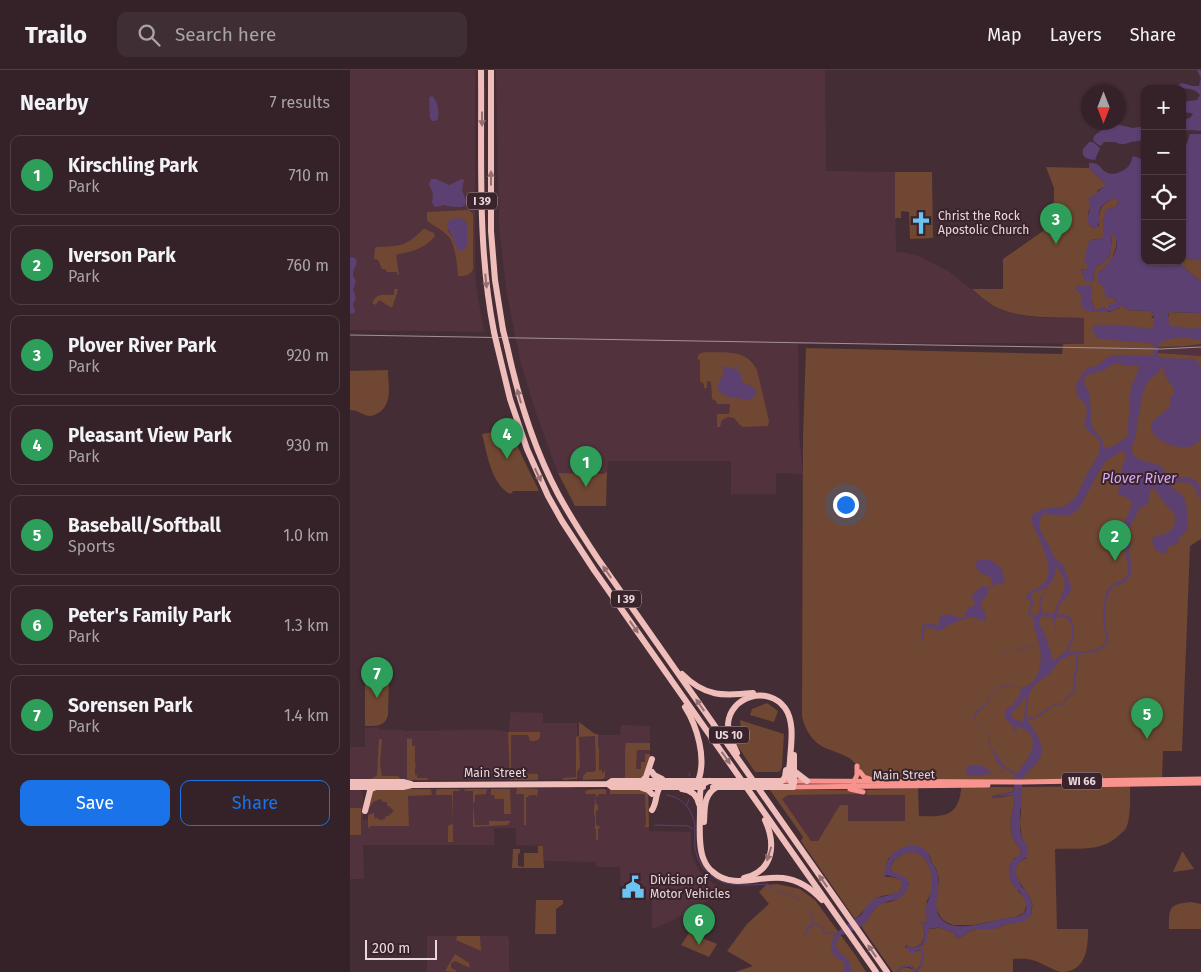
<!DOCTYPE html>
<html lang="en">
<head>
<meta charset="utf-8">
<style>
  body { margin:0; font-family:"Fira Sans",sans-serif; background:#3f2f34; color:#f1f3f6 }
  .controls { position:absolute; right:15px; top:15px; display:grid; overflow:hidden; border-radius:10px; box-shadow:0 1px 4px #0004 }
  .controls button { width:45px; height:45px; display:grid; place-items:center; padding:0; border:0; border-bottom:1px solid #4e3f45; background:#342228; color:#f1f3f6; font:25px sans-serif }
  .compass { position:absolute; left:731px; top:15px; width:45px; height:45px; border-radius:50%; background:#342228; box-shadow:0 1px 4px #0004; rotate:180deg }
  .scale { position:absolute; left:15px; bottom:12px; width:72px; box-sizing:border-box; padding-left:5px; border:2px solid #e8d8dc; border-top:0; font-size:14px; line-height:18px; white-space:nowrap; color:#e8d8dc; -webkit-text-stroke:4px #3a232b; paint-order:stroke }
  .you { position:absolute; left:495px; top:434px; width:18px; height:18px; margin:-12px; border:4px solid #fff; border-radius:50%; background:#1a73e8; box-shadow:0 0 0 8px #1a73e833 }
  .badge { display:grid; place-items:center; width:32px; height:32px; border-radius:50%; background:#1a73e8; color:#fff; font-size:16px; font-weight:700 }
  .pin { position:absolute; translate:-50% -41px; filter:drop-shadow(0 1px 2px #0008) }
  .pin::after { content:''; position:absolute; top:26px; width:18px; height:15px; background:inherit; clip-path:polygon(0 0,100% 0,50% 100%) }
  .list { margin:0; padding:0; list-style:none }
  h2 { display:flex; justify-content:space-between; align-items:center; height:65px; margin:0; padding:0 20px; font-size:21px }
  h2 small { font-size:16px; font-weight:400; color:#a9a4a8 }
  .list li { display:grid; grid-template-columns:32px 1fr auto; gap:15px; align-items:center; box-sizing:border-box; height:80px; margin:0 10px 10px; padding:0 10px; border:1px solid #4e3f45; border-radius:10px }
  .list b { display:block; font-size:19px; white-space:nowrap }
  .list p { margin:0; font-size:16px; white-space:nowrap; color:#a9a4a8 }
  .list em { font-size:16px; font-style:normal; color:#a9a4a8 }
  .actions { display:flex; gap:10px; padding:15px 20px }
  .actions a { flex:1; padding:11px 0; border:1px solid #1a73e8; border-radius:10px; text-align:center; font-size:18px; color:#1a73e8 }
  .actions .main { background:#1a73e8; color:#fff }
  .icon { flex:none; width:28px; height:28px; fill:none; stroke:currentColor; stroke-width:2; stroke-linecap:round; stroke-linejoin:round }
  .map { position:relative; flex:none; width:851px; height:902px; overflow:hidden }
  header { display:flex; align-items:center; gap:30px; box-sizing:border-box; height:70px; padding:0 25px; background:#342228; border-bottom:1px solid #4e3f45 }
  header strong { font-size:24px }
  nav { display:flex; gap:28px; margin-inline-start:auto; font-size:18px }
  .search { width:350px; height:45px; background:#3f2f34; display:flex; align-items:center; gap:12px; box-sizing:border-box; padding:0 18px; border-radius:10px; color:#a9a4a8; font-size:19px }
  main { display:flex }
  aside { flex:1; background:#342228 }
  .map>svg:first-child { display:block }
  .built { fill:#52323d }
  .green { fill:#6f4732; fill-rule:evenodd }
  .water { fill:#5b4071; fill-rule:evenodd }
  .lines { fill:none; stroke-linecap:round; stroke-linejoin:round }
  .stream { stroke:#5b4071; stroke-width:1 }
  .primary { stroke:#f8938e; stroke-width:5 }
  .highway { stroke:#f0beba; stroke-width:6 }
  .rail { stroke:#a49197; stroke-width:1 }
  .highway-bridge { stroke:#f0beba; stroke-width:6 }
  .oneway { fill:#957072 }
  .labels { text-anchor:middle; stroke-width:4; stroke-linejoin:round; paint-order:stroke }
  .shield { fill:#3a232b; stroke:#b4a2a7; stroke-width:1 }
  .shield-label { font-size:11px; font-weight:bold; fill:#e8d8dc }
  .poi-label { font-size:12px; fill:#e8d8dc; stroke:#3a232b; text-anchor:start }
  .street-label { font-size:12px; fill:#e8d8dc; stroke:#3a232b }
  .water-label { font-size:14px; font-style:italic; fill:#d3aaf7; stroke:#3a232b }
</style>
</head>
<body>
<header>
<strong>Trailo</strong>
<div class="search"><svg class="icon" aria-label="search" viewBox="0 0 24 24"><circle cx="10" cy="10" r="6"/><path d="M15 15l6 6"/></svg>Search here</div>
<nav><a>Map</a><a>Layers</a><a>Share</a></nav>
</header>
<main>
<aside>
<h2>Nearby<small>7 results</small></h2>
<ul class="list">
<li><span class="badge" style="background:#2e9e5b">1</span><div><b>Kirschling Park</b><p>Park</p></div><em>710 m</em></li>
<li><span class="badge" style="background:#2e9e5b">2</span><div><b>Iverson Park</b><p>Park</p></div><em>760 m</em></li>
<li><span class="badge" style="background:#2e9e5b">3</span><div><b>Plover River Park</b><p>Park</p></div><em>920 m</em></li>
<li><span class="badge" style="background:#2e9e5b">4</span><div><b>Pleasant View Park</b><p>Park</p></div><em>930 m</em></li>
<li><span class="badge" style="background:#2e9e5b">5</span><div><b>Baseball/Softball</b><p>Sports</p></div><em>1.0 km</em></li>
<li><span class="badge" style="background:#2e9e5b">6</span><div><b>Peter's Family Park</b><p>Park</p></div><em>1.3 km</em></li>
<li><span class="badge" style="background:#2e9e5b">7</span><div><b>Sorensen Park</b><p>Park</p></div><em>1.4 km</em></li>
</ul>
<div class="actions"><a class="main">Save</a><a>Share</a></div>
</aside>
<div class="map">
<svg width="851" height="902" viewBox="0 0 851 902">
  <rect width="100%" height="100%" fill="#452d35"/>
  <!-- built -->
  <g class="built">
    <path d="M0,0H125V196L126,216L134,262L0,260Z"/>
    <path d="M146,0H475L476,101L545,102L546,182L557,183L568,186L598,201L635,230L652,240L672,245L683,247L734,248V274L657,273L448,274L449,366L453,404L426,403V424H381V391H258L257,402L254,404L208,403L187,346L172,297L164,261L156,218L149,156Z"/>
    <path d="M851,274V286L808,283V276H836Z"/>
    <path d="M160,642L193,643V653H227V665H270L271,655L300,656V688L288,709L0,711V677H15V658L29,657V660H54V661L117,660H147L159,662Z"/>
    <path d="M218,718L230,719H291L299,726V761L341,762V779L342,785L345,792L350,802L355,808L370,817L366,821V823L360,829L347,838L308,857L302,858V830H271L270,797H246V792L194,791L193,776L166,775V758H144V775H13L14,809H0V719L10,720L12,722L13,726V750L18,749V732L29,719Z"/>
    <path d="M555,718V751H497L468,771H461L420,720H517Z"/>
    <path d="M77,866H157L159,868V902H77Z"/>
  </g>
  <!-- green -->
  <g class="green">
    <path d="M696,97L739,98L756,114V116L748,120C743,132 732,146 742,158L749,156C749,141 749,135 764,128L768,130L767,136L763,138L759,139L754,147L753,168L742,170L738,198L737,200L731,199L734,208L743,212L745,198C763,186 760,186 762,165L763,163L766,168V177L752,215L756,222L757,228L763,227L767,233L765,234H761L759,237L760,238L757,240L753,237L749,240L744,239L742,231V220C738,215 734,214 728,217V221L731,224V237L759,242L769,238L770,236L772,235L778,240L801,241L804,245L801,248H818L819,242L851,243V274L836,276L808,277V283L851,286V469L840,476L832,681H813L812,709L512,712C508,680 486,687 467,673C459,666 454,656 452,646L453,367L456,278L712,284L713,274H734V248C704,247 671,250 644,236C636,231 629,225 622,219H653V189L693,161L703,148L704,129V118Z"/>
    <path d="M545,102H582L583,168L560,169L559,142L551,141V148H545Z"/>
    <path d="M119,140L123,144V199C120,206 115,206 108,206C107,195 106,176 99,167C93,160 84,156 77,151V142ZM113,149L117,154V175H106L103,167L98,161Z"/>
    <path d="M73,159H75L84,163L85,166C74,180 61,181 46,185L49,205H47V202H37L35,199H32L28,190L24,189L25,178L27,177C50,176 56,177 73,159Z"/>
    <path d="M832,186L836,187L842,190H851V212L830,194V191H832Z"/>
    <path d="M44,219H47L48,220L42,238L29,230L26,235L22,233C28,222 32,225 44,225Z"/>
    <path d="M354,282C375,283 396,278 407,300L419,351L418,356L393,357L390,355L384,348L378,347L372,350L370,357H367V344H379L380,334H367L366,331L362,329L361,312L357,311V318H354V314L350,311V290L347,289L349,284Z"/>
    <path d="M38,300C38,315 43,332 30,342C27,344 23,346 19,346C13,345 8,340 0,340V301Z"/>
    <path d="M159,359L189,421H163L162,423L160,424C141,414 137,383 132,364Z"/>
    <path d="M257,402L256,436H225L208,403L253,404Z"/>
    <path d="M15,610H39L38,645C35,657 26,656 15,656Z"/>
    <path d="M417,633L428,641L424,652L400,645L402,639Z"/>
    <path d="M390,650L434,664L432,697L430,701L428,702H405L385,672L384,663L391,660Z"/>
    <path d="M229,652L245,664H248V678L249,677V700H252V703H254V700L255,701V707L253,709L233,710V706L237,702H243L246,700L245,666L229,667L230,697L227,702V709L213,710V708L226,707V667L229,666Z"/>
    <path d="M158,662H190V667L189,669L185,671H180L178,665H161V703L188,704V710H160Z"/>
    <path d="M57,668L62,669V676H65V691L66,697H65V705H67V708H77L78,710H58L57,709Z"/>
    <path d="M29,669H32L30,695L32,706H48L50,708V711H20L21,709L23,708L27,705Z"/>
    <path d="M276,673H300V680H287L286,699H291V692H295V684H300V688L293,708L275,709V679Z"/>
    <path d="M780,716C780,728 781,744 777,756C775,761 770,764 766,768C749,782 726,778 705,779L707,859H738C738,877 737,902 711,902C701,900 692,892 682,890C676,888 669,889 663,889V902H548C554,894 561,898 567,902C574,896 573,887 573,879L568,878L574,874L579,858C584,860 586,857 591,858C596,859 601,863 606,864V867L608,869L620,861L626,859H644L657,854H664L681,845C681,841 683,836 682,833C680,822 660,807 666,796C668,793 673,790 676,788L675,774L672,769L670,754L672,727V717Z"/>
    <path d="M611,717H664L662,722L643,726L641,728L653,727L662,725C667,732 663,736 662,744C660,751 660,761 663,768C666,775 673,778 670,786L664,788L659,798L669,822L675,829L677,834L674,843L666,847L653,849L624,855H603L596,852L591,848L586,839V829L589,809L586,799L582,793L580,786L566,776L539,788L536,794L535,807H541L550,809C552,813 553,816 550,820C546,826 538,824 532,826C520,830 514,842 505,849L451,771L453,767L420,720H505L509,723L507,724L438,725L432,729L461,771H468L490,735H498V751H555V725H518L516,724L517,720L568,718L569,746C577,746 586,747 593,745C606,743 611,729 611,717Z"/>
    <path d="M167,718L188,719L187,727L186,725H179L178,727H176V755H174V724H166Z"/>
    <path d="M29,719H80L81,720L82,725L58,726L59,756H20V758L18,757V745L24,743V746L26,749L28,747L29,750L35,749V747L38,746L44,741L39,736H37V732H33L31,729L23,732L18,740L21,721Z"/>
    <path d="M88,719H108L110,720V721H104L103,722V772H98V757L99,755L103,754L102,725H86V720Z"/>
    <path d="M115,719H137L136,724L125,725V731L123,733L125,755H139V751H160V752L157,755L123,757V721H114Z"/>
    <path d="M141,719H160L161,744H154V729H145L144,725H141Z"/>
    <path d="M253,719L256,720V724H249L248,726L246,727V734L248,735V740L246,741V755L249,756L250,758L248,759V770H246V759H243L245,758V746L244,744C243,738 246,732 246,724H236L235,722L237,720Z"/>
    <path d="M260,720H292L298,723L299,757H294L296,754L295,724H260Z"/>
    <rect x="0" y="738" width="11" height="27"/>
    <path d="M188,776H193L194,798H162L163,779H170V783L168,784V796L174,797V783H188Z"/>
    <path d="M564,781C580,788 586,807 581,823C580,826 578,828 577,831C576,836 577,842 577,847L576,849L578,854H576L575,852L569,851L573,854C575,867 576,874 562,878L556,875L555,877C559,879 562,882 567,881C569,881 570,880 572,880C572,887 572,898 565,900L563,897C555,895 551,895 547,902H543L511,856C519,850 521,841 529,835C532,832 536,833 540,832C551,829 555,824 559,813L544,804L540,798C543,788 554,782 564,781Z"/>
    <path d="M832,782H833L844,799L823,802Z"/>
    <path d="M427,814L450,819L465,830L506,886L516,902H385L403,896L377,881L397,854L419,834L409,822L416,815Z"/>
    <path d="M186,830H213V834L206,839V864H185Z"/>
    <path d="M841,832L851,834V859H819C819,839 818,834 841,832Z"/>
    <path d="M339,863L367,874L359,887L331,875Z"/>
    <path d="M107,866H130L131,881L106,870Z"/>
    <path d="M105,884L119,893L120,898L105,891L101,893V898L107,901L106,902L95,901Z"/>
  </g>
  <!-- water -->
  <g class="water">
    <path d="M847,0H851V61L841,60L832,61V50L840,48L843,44L841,43L832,42V32L847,30L850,25C843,16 831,19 821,19L832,13L843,16H849L851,8Z"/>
    <path d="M82,26C88,31 89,41 88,49L85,51H82L80,48L79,29L80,27Z"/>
    <path d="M761,53L783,58L795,56V70L781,72L775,74H770L764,72H754L751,76L747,74L743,70L744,66Z"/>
    <path d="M840,64H851V190H842L836,187L832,186V80L837,73Z"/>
    <path d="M739,72H743L750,78L745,90C737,89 731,88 733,79Z"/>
    <path d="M783,86L795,90V191H830V194L851,212V243L820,242L818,244L819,256L834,257L841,259L844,258H851V270C846,270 843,269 839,268C833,266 815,269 810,273C807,276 808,281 808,285L811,288L846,289L851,298V363C850,366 850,368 849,371C839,385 802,373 801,357C801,349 817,342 821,334L819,329L823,325V318L815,305L812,295C808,306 807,303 800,310C791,319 791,334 789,345C786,352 787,358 786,365C785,369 783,373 782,377C781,393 801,390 810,396C813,398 815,402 817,405C833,411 851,399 851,428H849L846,419L841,413L828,412L820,415C823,421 829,421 833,426C837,432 838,452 837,460L830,467L827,474L819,476L815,484H811C805,480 803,477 802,469L804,467C814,464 824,463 825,451C825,447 826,447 823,443C821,439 817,438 815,434C811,429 808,422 803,418L800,421L798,434L790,438L778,460L777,463L781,476L778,481C782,492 785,509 771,514C768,515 765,515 763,516C755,527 754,545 756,558C757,562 759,565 758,569C757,574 753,579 748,581C743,583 735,582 729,583L728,588V599L725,607V620L724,623L718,628L713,634L704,636L691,645L686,648L679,650L678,651C681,657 686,662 689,669C698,686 684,696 673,707L672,709V736L670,740V760L672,769L678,777V783L676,787L667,795L665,802L671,816L677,822L681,830L682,834L681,845L676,850L664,854H657L644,859H626L620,861L608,869H607L606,864C601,863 596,859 591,858C586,857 584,859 579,858C577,868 579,872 569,877L573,879C575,886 573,893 570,900L565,902L560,897C555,897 551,898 548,902H547C550,896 555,894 561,896L565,900L569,898L571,891L572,880L565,881L563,884H561L555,875L562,878C577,874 575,867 573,854L569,852V851H574L576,854H578L576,849L577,847L575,842L576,838C578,829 583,821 582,811C582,793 569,774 550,786C545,789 541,792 540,798L544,804H549L558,810C559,814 559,817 556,821C548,834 540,828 530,835C521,840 521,847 515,853C510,858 501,861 495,864L491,865C479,878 490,881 498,890C501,893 501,898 501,902H494C494,899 495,896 494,893C492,890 490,890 487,888C478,881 480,872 485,865L481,863L474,864L470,856L465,854L459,859L454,866L455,861L457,860L456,857L463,853L461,844L463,846V851L473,857L474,862L486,863L511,845L516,837L524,829L547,823L551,819V811L550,809L537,805L534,807C535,801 535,794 539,789C545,777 564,771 575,780C579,784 580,788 582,793C585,798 587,801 588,807C591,822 578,842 596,853C611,861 637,852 652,849C659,847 673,849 676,840C679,831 671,827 669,820C656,814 655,789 670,786C673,778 666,775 663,768C660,761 660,751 662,744C663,736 667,732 662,725L638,728L662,722L664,718L665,706L654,698L650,704H637L626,706L618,705L616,701L617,697C626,693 637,696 643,704H649L653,699C651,694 647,693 645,689C645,687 645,686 644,684C640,676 637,675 640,664C629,654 614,654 631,637C634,635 635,636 637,632C641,626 641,620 648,617C656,614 663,617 671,617C691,617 693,587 689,573C683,576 676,579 669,580C666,581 663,580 660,581C655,583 650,585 644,586C650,585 655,582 660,581C672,578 678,579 689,572L684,557V548L681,547L678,542L681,532L679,529L677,530L676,527C680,519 689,519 695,512C706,499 689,469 683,455L681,453V447C695,432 705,442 717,435C728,428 732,413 738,402C741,397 745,391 748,385C756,365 742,369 734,355C738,344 739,332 727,327L726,315L729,309L736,299L748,295L756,288L762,286L768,285L801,286L804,284L803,274L799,273L751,269L746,267L742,259L745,255C760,254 785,256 799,259L803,257L804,245L801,241L777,240L772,235C766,242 749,244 739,241C736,241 734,238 731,237V224L728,221L725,220V216L729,217L728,215H742V231L744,239L749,240L752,238V236L755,237V239L757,240L758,238H760L759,237L760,235L759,234L762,233L765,234L764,232L767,233L763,227L757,229L755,225L756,224V222H754L752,215L748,213V203C758,194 774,178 763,164L762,165C760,186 763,186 745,198L743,212L735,211L731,199L737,200L738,198V195L734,193L737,177L739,171L753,168V154L755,141L756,139L763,138L767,136L768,130L764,128C740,139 755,145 746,159L745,157L742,158C734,147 739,148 740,137C740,135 739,130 738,128C746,125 748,120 756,116V114L739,98V93C751,92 749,98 756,102C763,107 776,101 780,94C781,91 782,89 783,86ZM769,293L776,296L788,295L789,296C788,305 783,310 781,318C780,322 780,326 780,330C779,342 778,353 778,366L767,374L755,379L751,367L745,361L741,355V342L739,321L735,316L734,310L735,307L740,304L755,300L761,295ZM772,381L774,382L776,388L771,398C776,416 768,412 768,424L780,429C785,442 771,449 773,461C773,465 776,468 777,472C778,476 777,475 776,479C774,488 781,496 777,505C770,517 759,507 755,529C753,537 753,547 754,555C754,559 756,563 756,567C756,569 755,572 754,574C746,584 729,579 718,583C718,579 721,576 722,572C725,564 724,554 720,547L713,544L706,545L710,533L717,527L721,520V516L713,495L703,486C701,472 680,457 694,444L718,446L729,439L748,403L757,390ZM705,496H706C723,517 711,522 704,543H693C688,533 692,528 697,521L691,527L689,526L690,528L689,542L687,545H683L680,539L684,533L682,529L681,524L686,521L697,518C703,509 706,507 705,496ZM693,546L702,547L706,559V547C722,544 725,560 720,572C718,579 711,587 705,590H703L696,567L689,553V549ZM726,583V598L723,608L724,618L723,622L717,626L713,633L703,635L685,647L678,648L676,651L679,623L685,615L698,604L699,605L710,590ZM659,616L673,619L662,636C656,637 654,642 655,648L662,654C663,658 664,661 668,662L666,655C695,665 681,687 666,704L653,695L645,682L641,678L640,672V663L626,655L624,651C626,642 632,640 637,634C641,629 640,623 646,619C649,617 654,617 659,616ZM676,626L674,651C667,651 662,650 661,643L664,641Z"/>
    <path d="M81,109H86L99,115L112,109L114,110L112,120L116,131L115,135L112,137H103L94,135L87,137L84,136L82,133L83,124L79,114Z"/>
    <path d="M105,148L113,149L117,154V176L116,178C113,180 112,182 109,180C105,178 105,171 103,168C100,161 91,153 105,148Z"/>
    <path d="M0,187L5,188L7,192C5,199 0,203 6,211L3,220L6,228L3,234L5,242L2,244L0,243Z"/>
    <path d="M390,295L386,299V300L391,303V311L395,314L402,316L406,321L405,326L400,330L375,326L372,324L368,318C368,309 376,307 372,296L384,299L386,297Z"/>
    <path d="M631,489L640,490L651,497L655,512L651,514H646L644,516L641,515L642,510V508L629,502L625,495L627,491Z"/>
    <path d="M633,516L639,517L640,518L637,522V525C633,530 631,532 631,539L634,540L636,547L635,552L632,549L629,550L627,547C614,547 600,554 589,561L583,558H576L573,562L574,566L573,571H572C573,565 569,561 572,556L580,553L590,556V554L589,553V547C594,544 600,543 605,546C607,546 607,548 609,548C614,549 617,541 618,537L624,536L625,535V533L622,529C622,523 628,519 633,516Z"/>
  </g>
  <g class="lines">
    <!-- stream -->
    <g class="stream">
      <path d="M339,703L340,706"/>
      <path d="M317,725C331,727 340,737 344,750C346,758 344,768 345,777C347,794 359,808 376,813C386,816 407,815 418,814C424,823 439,823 448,829C454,834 458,839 462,845"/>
      <path d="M337,735L339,729"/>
      <path d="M305,755L338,756L343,759"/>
    </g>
    <!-- primary -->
    <g class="primary">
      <path d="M510,702L514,707L523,710"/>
      <path d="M432,711L672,712L851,709"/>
      <path d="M504,712L507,705V696"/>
      <path d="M724,715L851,713"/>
      <path d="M443,717L638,715"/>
      <path d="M500,719L513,722"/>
    </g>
    <!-- highway -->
    <g class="highway">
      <path d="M131,0C132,87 127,176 144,262"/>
      <path d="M141,0V161L145,210L153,260"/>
      <path d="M147,275L160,329L177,379L198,426L212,451L244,500L526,902"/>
      <path d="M157,276C168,327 183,377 208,424C220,446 234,468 248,489L537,902"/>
      <path d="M332,604C355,627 373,626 403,623"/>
      <path d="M335,637C347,656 357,689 348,711"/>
      <path d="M387,683C383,674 378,665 378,654C380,626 418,615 435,638C445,652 441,674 440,690C440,695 438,701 439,706C440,710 442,713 443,717"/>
      <path d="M444,701L457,711"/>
      <path d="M302,702L304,705L312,709"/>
      <path d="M293,710L296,707L302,689"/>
      <path d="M359,711C357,712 354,713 352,715C349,719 350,736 350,741C350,755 348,778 354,790C356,795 359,799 363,802C383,820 410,805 433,808C448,810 462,819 472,830"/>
      <path d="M411,711H432L435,707L436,700"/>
      <path d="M0,712H53L61,714"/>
      <path d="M444,713V685"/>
      <path d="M258,714L262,717H353"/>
      <path d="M0,717H53L62,715L258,714L262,711H384"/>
      <path d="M363,717H388"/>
      <path d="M415,717H443"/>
      <path d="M292,718L298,720L302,724"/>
      <path d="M332,719C341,720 347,725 349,734"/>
      <path d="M302,740C307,733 305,724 310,717"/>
      <path d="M15,741L20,721L21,719L26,717"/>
      <path d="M354,752C355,738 353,725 367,717"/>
      <path d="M394,808C424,801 426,774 415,750"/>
    </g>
    <!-- rail -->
    <path class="rail" d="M0,265L811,279L851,277"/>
    <!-- highway-bridge -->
    <g class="highway-bridge">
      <path d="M153,260L157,276"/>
      <path d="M144,262L147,275"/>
      <path d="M384,711H411"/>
      <path d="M388,717H415"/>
    </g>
  </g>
  <!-- one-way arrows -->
  <defs><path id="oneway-solid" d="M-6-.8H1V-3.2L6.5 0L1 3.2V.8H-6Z" transform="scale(1.25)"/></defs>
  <g class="oneway">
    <use href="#oneway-solid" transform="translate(132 49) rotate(90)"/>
    <use href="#oneway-solid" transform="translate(141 108) rotate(-90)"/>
    <use href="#oneway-solid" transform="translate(136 211) rotate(84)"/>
    <use href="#oneway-solid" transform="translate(169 326) rotate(-106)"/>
    <use href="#oneway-solid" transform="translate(188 405) rotate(65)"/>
    <use href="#oneway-solid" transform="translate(257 502) rotate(-125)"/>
    <use href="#oneway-solid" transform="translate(284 557) rotate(55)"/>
    <use href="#oneway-solid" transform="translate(350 635) rotate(-125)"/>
    <use href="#oneway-solid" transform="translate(376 688) rotate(55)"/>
    <use href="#oneway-solid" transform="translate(419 784) rotate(107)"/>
    <use href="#oneway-solid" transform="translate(473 811) rotate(-125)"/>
    <use href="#oneway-solid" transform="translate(522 881) rotate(-125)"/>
  </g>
  <!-- icons -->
  <defs>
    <symbol id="church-bare" viewBox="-9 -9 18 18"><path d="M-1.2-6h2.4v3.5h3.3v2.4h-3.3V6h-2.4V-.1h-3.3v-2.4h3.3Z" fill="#6bc3f2" stroke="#3a232b" stroke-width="2.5" paint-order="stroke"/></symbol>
    <symbol id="civic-bare" viewBox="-9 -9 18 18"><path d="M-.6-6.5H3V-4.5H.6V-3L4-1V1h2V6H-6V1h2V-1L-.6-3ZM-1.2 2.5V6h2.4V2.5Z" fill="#6bc3f2" stroke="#3a232b" stroke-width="2.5" paint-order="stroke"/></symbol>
  </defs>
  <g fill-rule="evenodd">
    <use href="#church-bare" x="555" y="137" width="32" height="32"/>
    <use href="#civic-bare" x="267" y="801" width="32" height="32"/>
  </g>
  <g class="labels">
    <!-- shield labels -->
    <g class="shield">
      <rect x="117" y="122.5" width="30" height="17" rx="4"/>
      <rect x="261" y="520.5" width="30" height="17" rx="4"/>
      <rect x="359" y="656.5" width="40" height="17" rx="4"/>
      <rect x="712" y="702.5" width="40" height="17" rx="4"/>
    </g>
    <g class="shield-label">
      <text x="132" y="135">I 39</text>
      <text x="276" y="533">I 39</text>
      <text x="379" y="669">US 10</text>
      <text x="732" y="715">WI 66</text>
    </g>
    <!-- poi labels -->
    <g class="poi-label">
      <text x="588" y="150">Christ the Rock<tspan x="588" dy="14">Apostolic Church</tspan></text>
      <text x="300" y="814">Division of<tspan x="300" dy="14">Motor Vehicles</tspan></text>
    </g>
    <!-- street labels -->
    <g class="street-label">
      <text x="145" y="707">Main Street</text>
      <text transform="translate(554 705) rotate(-1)" y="4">Main Street</text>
    </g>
    <!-- water labels -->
    <g class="water-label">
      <text x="789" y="413">Plover River</text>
    </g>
  </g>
</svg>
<div class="controls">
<button>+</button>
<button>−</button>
<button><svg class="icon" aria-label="locate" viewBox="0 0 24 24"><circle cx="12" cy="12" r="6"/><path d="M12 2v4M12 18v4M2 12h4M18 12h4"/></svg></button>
<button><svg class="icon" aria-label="layers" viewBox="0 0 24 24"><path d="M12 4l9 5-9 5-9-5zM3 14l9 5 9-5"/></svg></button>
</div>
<svg class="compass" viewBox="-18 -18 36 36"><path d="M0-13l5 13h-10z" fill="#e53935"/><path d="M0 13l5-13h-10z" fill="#a9a4a8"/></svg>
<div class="scale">200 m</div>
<div class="you"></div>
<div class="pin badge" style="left:236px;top:417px;background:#2e9e5b">1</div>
<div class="pin badge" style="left:765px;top:491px;background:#2e9e5b">2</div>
<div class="pin badge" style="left:706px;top:174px;background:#2e9e5b">3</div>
<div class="pin badge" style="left:157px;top:389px;background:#2e9e5b">4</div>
<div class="pin badge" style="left:797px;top:669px;background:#2e9e5b">5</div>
<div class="pin badge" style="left:349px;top:875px;background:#2e9e5b">6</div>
<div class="pin badge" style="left:27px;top:628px;background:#2e9e5b">7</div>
</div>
</main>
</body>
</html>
